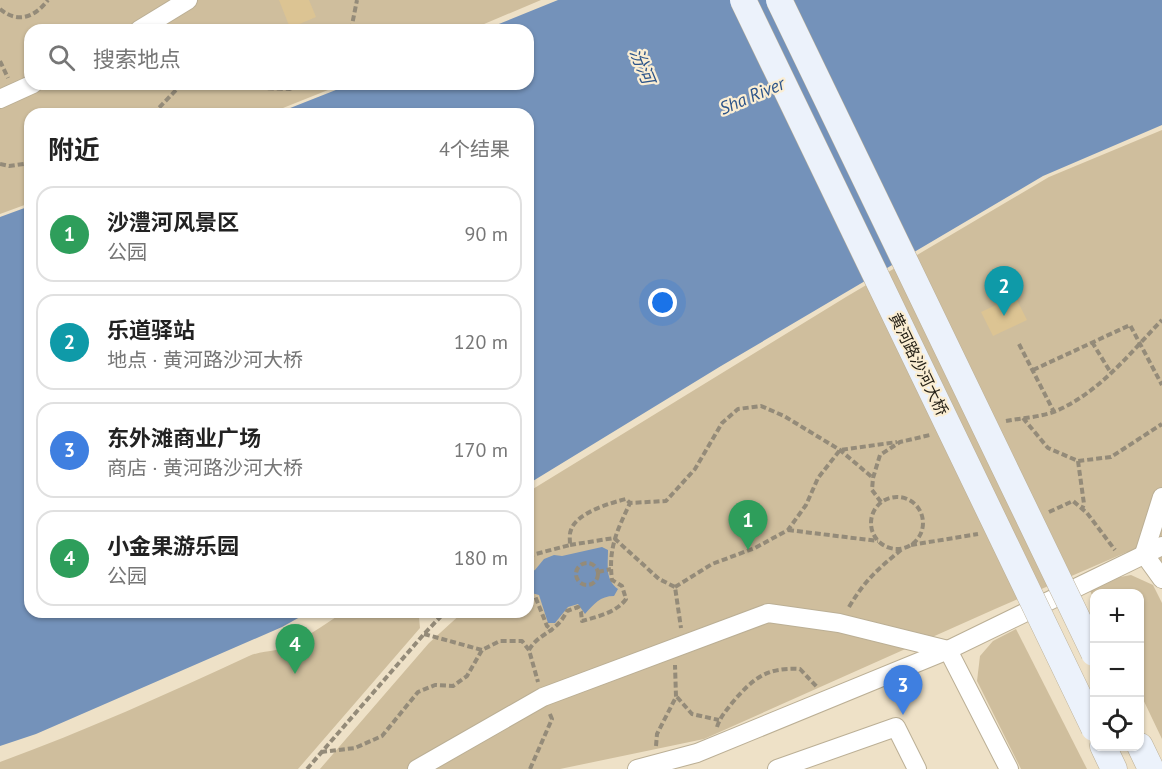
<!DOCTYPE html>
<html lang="zh">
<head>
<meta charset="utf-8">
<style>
  body { margin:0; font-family:"PT Sans","Noto Sans SC",sans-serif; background:#f2f2f2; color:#222 }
  .controls { position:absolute; right:18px; bottom:18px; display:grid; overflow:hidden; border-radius:12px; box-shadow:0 2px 4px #0004 }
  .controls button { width:54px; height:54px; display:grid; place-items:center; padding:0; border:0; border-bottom:2px solid #e0e0e0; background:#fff; color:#222; font:30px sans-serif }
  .you { position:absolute; left:663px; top:303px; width:21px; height:21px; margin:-15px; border:4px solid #fff; border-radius:50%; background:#1a73e8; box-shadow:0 0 0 9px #1a73e833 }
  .badge { display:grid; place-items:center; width:39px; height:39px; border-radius:50%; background:#db2777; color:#fff; font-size:20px; font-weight:700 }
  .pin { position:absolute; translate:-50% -50px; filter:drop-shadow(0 2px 3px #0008) }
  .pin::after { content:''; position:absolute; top:32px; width:21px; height:18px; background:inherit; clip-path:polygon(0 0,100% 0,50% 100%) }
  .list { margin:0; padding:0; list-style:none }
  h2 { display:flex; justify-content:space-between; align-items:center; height:78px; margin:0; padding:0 24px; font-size:26px }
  h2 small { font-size:20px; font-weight:400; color:#767676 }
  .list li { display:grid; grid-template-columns:39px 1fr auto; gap:18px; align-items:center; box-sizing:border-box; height:96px; margin:0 12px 12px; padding:0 12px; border:2px solid #e0e0e0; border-radius:18px }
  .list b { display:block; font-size:22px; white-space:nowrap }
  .list p { margin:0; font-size:20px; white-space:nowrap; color:#767676 }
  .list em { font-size:20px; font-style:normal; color:#767676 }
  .icon { flex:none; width:33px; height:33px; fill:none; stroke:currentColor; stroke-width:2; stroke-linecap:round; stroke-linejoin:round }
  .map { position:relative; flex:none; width:1162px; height:769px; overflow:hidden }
  .search { position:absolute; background:#fff; box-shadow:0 2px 4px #0004; left:24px; top:24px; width:510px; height:66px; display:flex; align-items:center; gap:15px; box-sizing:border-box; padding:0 21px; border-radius:18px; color:#767676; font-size:22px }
  .panel { position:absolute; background:#fff; box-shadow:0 2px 4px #0004; left:24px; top:108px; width:510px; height:510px; border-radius:18px }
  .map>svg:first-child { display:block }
  .green { fill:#cfbe9d }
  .water { fill:#7492ba }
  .building { fill:#dcc493 }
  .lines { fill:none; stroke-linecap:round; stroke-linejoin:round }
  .street-casing { stroke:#bbaf95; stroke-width:20 }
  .secondary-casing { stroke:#bbaf95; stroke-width:27 }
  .path { stroke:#948b79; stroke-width:4; stroke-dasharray:6 3; stroke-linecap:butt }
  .street { stroke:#fff; stroke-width:18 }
  .secondary { stroke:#ecf2fb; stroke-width:26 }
  .secondary-bridge-casing { stroke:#bbaf95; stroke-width:27; stroke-linecap:butt }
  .secondary-bridge { stroke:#ecf2fb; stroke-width:26 }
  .labels { text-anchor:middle; stroke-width:4.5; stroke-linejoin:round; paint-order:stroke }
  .street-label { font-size:16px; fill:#262218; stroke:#fbeed3 }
  .water-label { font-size:18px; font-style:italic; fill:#2c5489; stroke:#fbeed3 }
</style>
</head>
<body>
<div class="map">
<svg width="1162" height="769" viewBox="0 0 1162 769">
  <rect width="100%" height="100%" fill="#eee1c7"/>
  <!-- green -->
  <g class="green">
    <path d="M0,0H541L470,30H30V84H343L268,114H30V203L0,214Z"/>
    <path d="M1162,130V564L1127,552L995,609L704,739L560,769H320L429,643L463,612H528V492L846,297L1049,177Z"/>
    <path d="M1131,575L1153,585L1162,603V739L1140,693V594H1094V600L1089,588L1104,580Z"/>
    <path d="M344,612H415L419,617L420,628L298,769H0V762C85,731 167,694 249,656C258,652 267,652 276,650C300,643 323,625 344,612Z"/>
    <path d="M1016,629L1087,769H1021L977,681L980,656L993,641Z"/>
  </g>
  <!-- water -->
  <g class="water">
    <path d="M558,0H1162V125L1043,176L721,366L528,484V114H275L351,84H528V30H484Z"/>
    <path d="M30,206V612H309L282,627L36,734L0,746V217Z"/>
    <path d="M602,547L608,550C608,565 605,580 618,589L614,596C600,596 594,604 585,614L578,604L568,607L555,623H548L539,595L528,592V573L535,570L544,559L554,555L562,556Z"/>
  </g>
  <!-- building -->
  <g class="building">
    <path d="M279,0H309L316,17L290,28Z"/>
    <path d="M1015,296L1027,320L993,336L981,312Z"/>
  </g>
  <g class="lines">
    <defs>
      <g id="street">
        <path d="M139,30L188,0"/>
        <path d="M0,99L33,84"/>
        <path d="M1162,497L1144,554L1162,579"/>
        <path d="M948,650L1009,769"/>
        <path d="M417,769L543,697L768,613L839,623L948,650"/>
        <path d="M637,769L697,753L948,650L1162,546"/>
        <path d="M777,769L896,727L917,769"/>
      </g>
      <g id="secondary">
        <path d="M1103,746L1114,769"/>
        <path d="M1140,746L1151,769"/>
      </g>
    </defs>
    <!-- street casing -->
    <use href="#street" class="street-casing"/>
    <!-- secondary casing -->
    <use href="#secondary" class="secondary-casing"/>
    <!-- path -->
    <g class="path">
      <path d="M0,9C18,24 35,17 48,0"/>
      <path d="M351,30L357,0"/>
      <path d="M0,61L8,78"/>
      <path d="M153,114L178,88L212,86L290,89L296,84"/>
      <path d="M0,164L9,166L30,163"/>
      <path d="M1092,342L1111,373"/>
      <path d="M1019,344L1054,412"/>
      <path d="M1033,370L1130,325L1162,385"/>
      <path d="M1023,418L1048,448L1078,461L1111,457L1162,424"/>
      <path d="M1006,421C1022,418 1041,417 1056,411C1100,392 1130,353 1162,320"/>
      <path d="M1078,461L1084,504L1082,509"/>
      <circle cx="897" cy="523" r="26"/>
      <path d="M881,502L872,490L873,478L880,455L900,442L930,435"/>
      <path d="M1049,512L1073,501L1087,513L1115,550"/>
      <path d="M788,530L878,541"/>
      <path d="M570,545L614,538L659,579L675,587L681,628"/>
      <path d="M911,545L978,534"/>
      <path d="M528,556L570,545C570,540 569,534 571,530C576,513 610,503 626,499L630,503L666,501L695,469L722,423L738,409L761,406L784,416L840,450L873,478"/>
      <circle cx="587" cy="574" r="11"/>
      <path d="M598,572L611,569"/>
      <path d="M675,587L712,564L755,548L788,530L806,505L818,478L840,450L897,442"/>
      <path d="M528,594L535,596L547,626L553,631"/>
      <path d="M849,607C865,580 878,569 902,549"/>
      <path d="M424,634L482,650"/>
      <path d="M529,650C539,632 556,634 567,611L578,607L581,612L582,621C597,617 617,612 626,599L622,586L612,580C608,548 617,531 630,503"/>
      <path d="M677,697L692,714L719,720"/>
      <path d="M717,727C720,717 726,711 732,703C753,678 767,667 800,669L817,687"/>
      <path d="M656,746L657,734L676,697L675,665"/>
      <path d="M321,752L355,748L382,736L418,692L435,685L453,686L467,676L482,650L500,641H522L529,650L538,682"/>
      <path d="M307,769L424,634L445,612"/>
      <path d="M530,769L552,719L549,712"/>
    </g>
    <!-- street -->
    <use href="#street" class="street"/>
    <!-- secondary -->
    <use href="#secondary" class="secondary"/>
    <defs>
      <g id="secondary-bridge">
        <path d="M743,0L1094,728"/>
        <path d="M779,0L1094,653"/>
      </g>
    </defs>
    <!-- secondary-bridge casing -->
    <use href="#secondary-bridge" class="secondary-bridge-casing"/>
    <!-- secondary-bridge -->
    <use href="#secondary-bridge" class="secondary-bridge"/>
  </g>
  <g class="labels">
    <!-- street labels -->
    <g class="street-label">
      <text transform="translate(919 364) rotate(64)" y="6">黄河路沙河大桥</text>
    </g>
    <!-- water labels -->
    <g class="water-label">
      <text transform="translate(642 66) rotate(68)" y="6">汾河</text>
      <text transform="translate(752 96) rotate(-23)" y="6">Sha River</text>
    </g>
  </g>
</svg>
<div class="controls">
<button>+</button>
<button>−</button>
<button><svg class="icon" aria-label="locate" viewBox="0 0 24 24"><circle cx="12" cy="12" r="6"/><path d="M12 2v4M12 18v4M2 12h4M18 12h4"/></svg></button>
</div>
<div class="you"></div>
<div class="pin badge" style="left:748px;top:550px;background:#2e9e5b">1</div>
<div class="pin badge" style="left:1004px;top:316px;background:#0f9aa8">2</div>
<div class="pin badge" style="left:903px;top:715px;background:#3f7fe0">3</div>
<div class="pin badge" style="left:295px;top:674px;background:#2e9e5b">4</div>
<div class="search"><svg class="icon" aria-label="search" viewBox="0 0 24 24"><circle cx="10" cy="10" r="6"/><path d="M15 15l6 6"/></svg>搜索地点</div>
<section class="panel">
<h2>附近<small>4个结果</small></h2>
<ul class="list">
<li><span class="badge" style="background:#2e9e5b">1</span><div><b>沙澧河风景区</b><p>公园</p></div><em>90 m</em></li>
<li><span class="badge" style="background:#0f9aa8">2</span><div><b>乐道驿站</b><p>地点 · 黄河路沙河大桥</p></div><em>120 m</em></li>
<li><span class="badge" style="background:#3f7fe0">3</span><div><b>东外滩商业广场</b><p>商店 · 黄河路沙河大桥</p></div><em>170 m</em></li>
<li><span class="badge" style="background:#2e9e5b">4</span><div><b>小金果游乐园</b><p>公园</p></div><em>180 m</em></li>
</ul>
</section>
</div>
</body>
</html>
